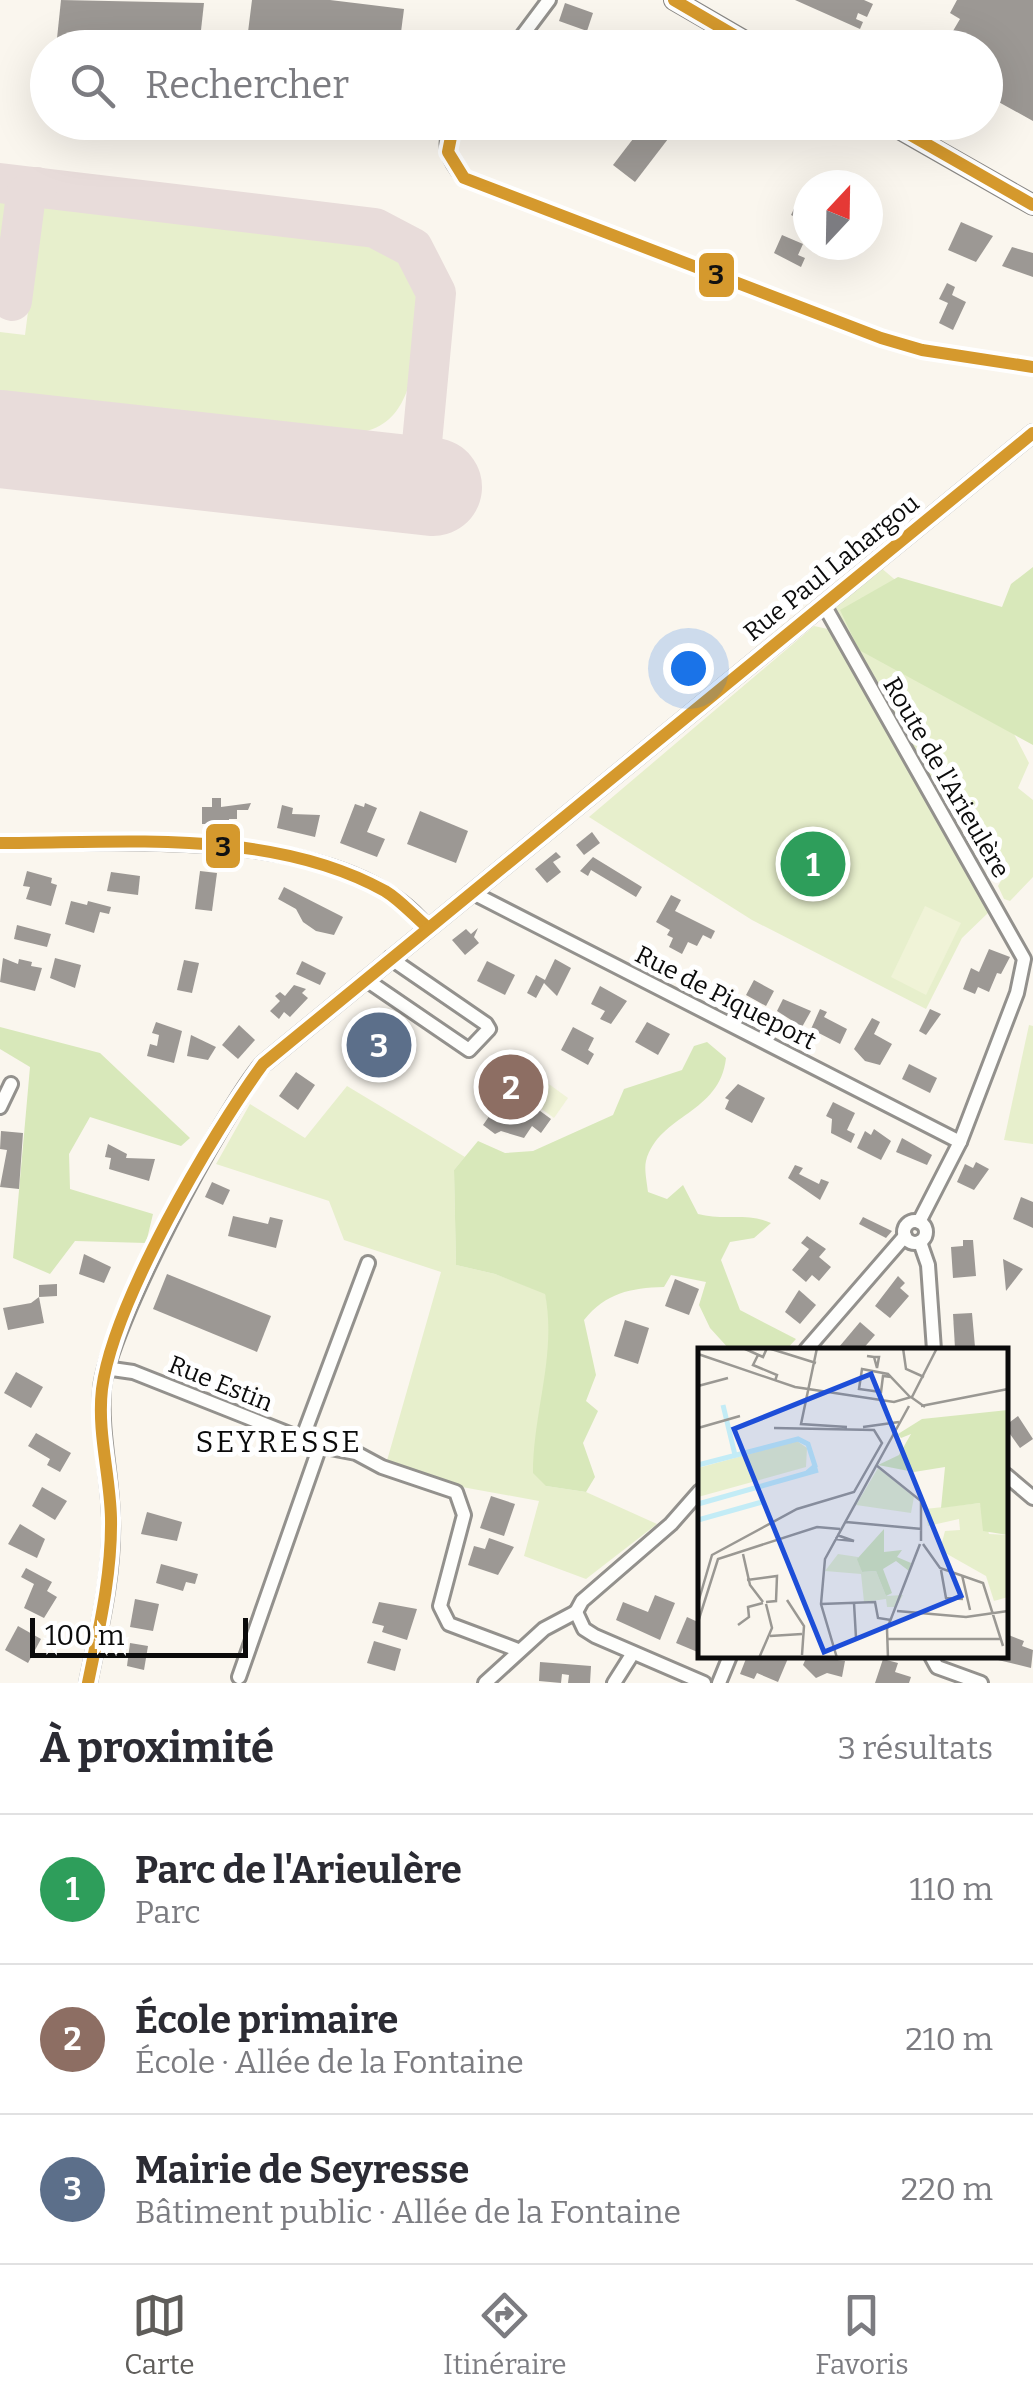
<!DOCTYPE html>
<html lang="fr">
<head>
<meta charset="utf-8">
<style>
  body { margin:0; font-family:Bitter,serif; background:#f7f7f7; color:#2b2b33 }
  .compass { position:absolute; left:793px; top:170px; width:90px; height:90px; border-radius:50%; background:#fff; box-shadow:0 10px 40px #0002; rotate:22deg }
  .scale { position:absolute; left:30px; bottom:25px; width:218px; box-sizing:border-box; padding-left:10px; border:5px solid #0b0b0b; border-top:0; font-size:28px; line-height:35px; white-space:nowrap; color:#0b0b0b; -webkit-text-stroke:8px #fff; paint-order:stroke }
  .you { position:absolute; left:688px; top:668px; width:35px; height:35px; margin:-25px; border:8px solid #fff; border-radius:50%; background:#1a73e8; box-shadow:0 0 0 15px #1a73e833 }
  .badge { display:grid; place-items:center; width:65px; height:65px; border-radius:50%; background:#5f5d5a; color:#fff; font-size:32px; font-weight:700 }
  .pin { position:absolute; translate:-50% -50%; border:5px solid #fff; box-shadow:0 2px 10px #0006 }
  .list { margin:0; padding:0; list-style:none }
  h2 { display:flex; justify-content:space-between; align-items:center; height:130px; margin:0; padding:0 40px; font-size:42px }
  h2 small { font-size:32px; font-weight:400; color:#7c7c81 }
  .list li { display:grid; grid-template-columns:65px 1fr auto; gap:30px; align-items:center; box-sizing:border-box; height:150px; padding:0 40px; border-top:2px solid #e1e1e2 }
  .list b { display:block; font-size:38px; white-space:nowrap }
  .list p { margin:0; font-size:32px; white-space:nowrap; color:#7c7c81 }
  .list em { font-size:32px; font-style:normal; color:#7c7c81 }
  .icon { flex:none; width:55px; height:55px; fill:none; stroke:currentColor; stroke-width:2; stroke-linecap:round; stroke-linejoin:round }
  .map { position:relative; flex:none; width:1033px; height:1683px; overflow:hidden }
  .search { position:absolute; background:#fff; box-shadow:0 10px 40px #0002; left:30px; right:30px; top:30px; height:110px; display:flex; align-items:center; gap:25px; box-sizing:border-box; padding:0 35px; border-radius:55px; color:#7c7c81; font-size:38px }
  .sheet { height:580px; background:#fff }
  nav { display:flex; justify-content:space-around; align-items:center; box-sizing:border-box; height:140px; border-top:2px solid #e1e1e2; background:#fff; font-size:28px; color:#7c7c81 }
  nav a { display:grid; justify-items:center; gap:5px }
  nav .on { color:#5f5d5a }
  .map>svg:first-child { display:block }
  .green { fill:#e7efcc }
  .forest { fill:#d8e8ba }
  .pitch { fill:#f0f3d7 }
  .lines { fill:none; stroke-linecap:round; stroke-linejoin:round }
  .taxiway { stroke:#e8dcda; stroke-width:40 }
  .runway { stroke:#e8dcda; stroke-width:98 }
  .building { fill:#9c9894 }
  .minor-casing { stroke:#93918d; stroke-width:18 }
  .tertiary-casing { stroke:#93918d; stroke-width:20 }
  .secondary-casing { stroke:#898784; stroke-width:22 }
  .minor { stroke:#fefefc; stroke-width:12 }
  .tertiary { stroke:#fefefc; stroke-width:15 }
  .secondary { stroke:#f4f1e8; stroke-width:18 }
  .bus-1-casing { stroke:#fff; stroke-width:20 }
  .bus-1 { stroke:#d5992d; stroke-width:12 }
  .labels { text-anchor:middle; stroke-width:10; stroke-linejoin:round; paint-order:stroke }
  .street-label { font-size:25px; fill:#0b0b0b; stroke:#fff }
  .quarter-label { font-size:30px; letter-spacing:2.5px; fill:#0b0b0b; stroke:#fff }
  .inset-river { fill:none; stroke:#c3ecf6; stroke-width:5 }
  .inset-road { fill:none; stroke:#9a9893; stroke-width:2.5 }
  .view { fill:#1d4ed8; fill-opacity:0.15; stroke:#1d4ed8; stroke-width:5 }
  .inset-edge { fill:none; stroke:#0b0b0b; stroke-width:5 }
  .line-badge { stroke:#fff; stroke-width:4 }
  .pale-badge-label { font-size:28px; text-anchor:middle; font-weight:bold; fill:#111 }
</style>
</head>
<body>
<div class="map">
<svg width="1033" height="1683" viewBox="0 0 1033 1683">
  <rect width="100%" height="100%" fill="#faf6ee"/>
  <!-- green -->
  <g class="green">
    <path d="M0,199L386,248C401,258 415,271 420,289C424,306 419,326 417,343C412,384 403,431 352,433L0,394V332L25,335L29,304L0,299Z"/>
    <path d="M880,567L965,639L1029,763L1018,788L1033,800V877L1010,901L1004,899L998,886L1002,879L950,799L945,802L833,609Z"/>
    <path d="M814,626L828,629L989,912L962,938L926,1009L752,920L589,817Z"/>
    <path d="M1029,1025L1033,1026V1144L1004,1140Z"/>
    <path d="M347,1086L465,1157L454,1170L456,1265L495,1274L545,1293L552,1327L545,1376L546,1486L586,1492L657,1524L586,1579L524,1556L539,1501L462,1487L386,1464L441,1272L344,1240L329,1201L216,1164L250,1104L305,1138Z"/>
  </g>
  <!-- forest -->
  <g class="forest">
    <path d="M1033,567V745L859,650L840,610L898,577L1002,607L1011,584Z"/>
    <path d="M0,1027L100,1053L190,1138L181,1146L90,1117L69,1154L70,1189L153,1214L146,1243L75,1241L50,1274L13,1258L30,1067L0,1049Z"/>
    <path d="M707,1042L726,1058C720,1114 659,1114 646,1161C644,1169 647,1183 648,1192L667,1199L683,1185L698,1214C723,1221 748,1212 771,1223L754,1238L730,1242L721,1260L740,1310L796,1339L786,1350H730L710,1328L699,1305L706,1282L671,1275L664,1287C630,1288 606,1293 584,1320L596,1375L586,1401L598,1411L583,1443L595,1477L586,1492L546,1486L533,1473C533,1412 557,1354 545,1294L495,1274L456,1265L454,1170L478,1141L505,1153L533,1151L613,1115L624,1089L682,1070L694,1046Z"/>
  </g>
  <!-- pitch -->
  <g class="pitch">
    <path d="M925,906L961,923L926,995L891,977Z"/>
    <path d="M535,1074L568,1098L554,1118L521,1094Z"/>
  </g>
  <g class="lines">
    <!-- taxiway -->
    <g class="taxiway">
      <path d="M0,183L375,228L413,248L436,293L420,464C405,489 379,479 354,476"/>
      <path d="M12,301L26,195L37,187"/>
    </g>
    <!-- runway -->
    <path class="runway" d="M0,439L433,487"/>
  </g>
  <!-- building -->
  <g class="building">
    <path d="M61,0L204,3L199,48H56Z"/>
    <path d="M252,0H330L404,9L399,48H246Z"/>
    <path d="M795,0H864L873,4L867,17L858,13L856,19L863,22L860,29Z"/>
    <path d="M957,0H1033V121L986,95V48H943L960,19L950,13Z"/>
    <path d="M565,3L593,13L587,31L559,21Z"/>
    <path d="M646,122H681L635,182L613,165Z"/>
    <path d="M799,198L808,203V223L791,215Z"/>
    <path d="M961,222L993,236L976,262L948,250Z"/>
    <path d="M782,235L803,244L798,255L805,258L801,267L774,253Z"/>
    <path d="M1012,247L1033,253V277L1002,266Z"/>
    <path d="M947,283L955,287L952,295L966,302L953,330L939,323L948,303L939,299Z"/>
    <path d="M212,798H221V807L251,803L248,810H237V819H229V824H202V807H212Z"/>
    <path d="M365,803L377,808L367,832L385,839L377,857L340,843L355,804L364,807Z"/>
    <path d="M282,805L293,808L292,814L320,815L315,837L277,828Z"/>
    <path d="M420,811L468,831L456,863L407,844Z"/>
    <path d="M592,832L600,843L584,855L576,845Z"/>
    <path d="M556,852L561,857L553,862L561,872L547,883L535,869Z"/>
    <path d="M593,857L642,887L636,897L591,870L588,876L580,871Z"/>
    <path d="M27,871L52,878L51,883L57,885L51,906L26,899L30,887L23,886Z"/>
    <path d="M200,871L217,873L212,911L195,909Z"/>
    <path d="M111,872L140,876L138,895L107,891Z"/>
    <path d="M284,887L343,917L334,935L316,931L303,922L296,909L278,899Z"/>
    <path d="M671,895L681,900L675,911L715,931L711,939L703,935L697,946L688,942L682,954L669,947L673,938L667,935L670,930L656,922Z"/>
    <path d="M71,901L87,905L88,901L111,907L109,914L100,912L94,933L65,924Z"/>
    <path d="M17,925L51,934L47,947L14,939Z"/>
    <path d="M478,928L474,937L479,943L465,955L452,940L466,929L471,934Z"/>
    <path d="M989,949L1010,957L1001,974L997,973L989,992L978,987L975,994L963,989L971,968L979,972Z"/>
    <path d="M3,958L18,964L19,959L32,962L31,966L42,968L35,991L0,982Z"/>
    <path d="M55,958L81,965L75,988L50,978Z"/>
    <path d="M555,959L571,968L557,996L544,983L536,998L527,993L536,975L545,980Z"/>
    <path d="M184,960L199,963L192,993L177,990Z"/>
    <path d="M302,961L326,973L320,985L296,974Z"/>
    <path d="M487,961L515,975L505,995L477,981Z"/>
    <path d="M754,980L774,991L766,1006L746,995Z"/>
    <path d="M294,985L306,989L302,993L308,998L290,1017L284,1012L279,1019L270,1011L280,1001L275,996L280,992L285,996Z"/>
    <path d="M600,986L627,1001L611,1024L600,1019L605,1011L591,1004Z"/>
    <path d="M783,999L811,1011L802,1027L777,1011Z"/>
    <path d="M820,1009L827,1012L824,1017L847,1029L840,1044L811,1029Z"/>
    <path d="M930,1009L941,1014L926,1035L919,1031Z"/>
    <path d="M872,1018L880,1022L874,1034L892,1044L880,1065L865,1061L854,1049Z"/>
    <path d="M384,1020L403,1043L383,1054L387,1058L373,1069L366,1055L362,1058L366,1063L358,1069L345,1052Z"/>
    <path d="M156,1022L182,1031L174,1063L147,1056L150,1044L157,1046L159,1035L152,1033Z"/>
    <path d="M647,1022L670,1034L658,1055L635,1042Z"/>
    <path d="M239,1025L255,1040L238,1059L222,1045Z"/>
    <path d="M573,1027L594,1038L588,1050L594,1054L588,1065L561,1050Z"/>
    <path d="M191,1035L216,1047L208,1060L187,1056Z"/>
    <path d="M509,1052L523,1062L517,1072L528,1080L517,1094L551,1119L541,1133L532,1126L524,1138L501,1131L495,1134L483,1125L495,1108L489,1103L506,1085L495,1071Z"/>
    <path d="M909,1064L937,1078L930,1093L902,1079Z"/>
    <path d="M296,1072L315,1085L298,1110L279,1096Z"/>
    <path d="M738,1084L765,1098L752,1123L725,1109L729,1100L725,1098Z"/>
    <path d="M833,1102L855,1113L847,1130L855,1134L851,1143L831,1133L832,1119L826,1116Z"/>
    <path d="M874,1129L891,1141L881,1160L857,1148L865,1131L871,1135Z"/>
    <path d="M1,1131L23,1133L19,1189L0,1187L7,1150L0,1149Z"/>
    <path d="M902,1138L932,1155L927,1165L896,1152Z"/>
    <path d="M108,1144L127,1154L126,1158L155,1159L149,1181L109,1169L111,1158L105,1157Z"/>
    <path d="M976,1162L989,1169L974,1190L957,1182L965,1164L973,1168Z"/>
    <path d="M795,1165L803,1168L799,1174L819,1184L821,1179L829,1182L820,1200L788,1178Z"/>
    <path d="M212,1182L230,1190L223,1205L205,1197Z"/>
    <path d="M1021,1197L1033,1202V1228L1013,1219Z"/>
    <path d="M233,1216L268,1224L270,1217L283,1220L276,1248L228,1236Z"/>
    <path d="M863,1217L892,1231L886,1238L859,1224Z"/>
    <path d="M807,1236L826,1249L819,1257L831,1267L819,1281L812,1275L806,1282L792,1270L809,1249L801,1243Z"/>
    <path d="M963,1240H973L976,1276L953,1278L951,1247L963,1246Z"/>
    <path d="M84,1254L111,1267L104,1283L79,1274Z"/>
    <path d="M1003,1259L1023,1269L1006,1291Z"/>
    <path d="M167,1274L271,1316L257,1352L153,1309Z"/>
    <path d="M898,1276L905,1283L900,1288L909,1296L890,1318L875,1306Z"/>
    <path d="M675,1279L699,1289L689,1315L665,1306Z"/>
    <path d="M57,1284V1296L39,1297L44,1323L8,1330L3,1308L31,1303L39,1297V1285Z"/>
    <path d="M799,1290L816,1305L800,1324L785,1312Z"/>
    <path d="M972,1313L975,1347L955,1348L953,1314Z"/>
    <path d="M625,1320L649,1328L638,1364L614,1356Z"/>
    <path d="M860,1322L875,1335L862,1350H843L839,1347Z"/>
    <path d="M16,1372L43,1387L31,1408L4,1393Z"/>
    <path d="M1018,1416L1033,1439L1020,1448L1010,1434L1006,1437V1425Z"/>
    <path d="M36,1433L71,1453L60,1472L47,1465L50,1459L28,1446Z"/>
    <path d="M42,1487L67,1501L55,1520L32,1506Z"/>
    <path d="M491,1496L515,1504L504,1536L480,1528Z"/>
    <path d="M147,1512L182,1522L177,1541L141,1534Z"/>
    <path d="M20,1524L45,1539L37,1558L8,1544Z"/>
    <path d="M489,1538L514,1547L498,1575L468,1565L474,1546L485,1549Z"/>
    <path d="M161,1564L198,1574L195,1584L186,1582L183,1591L156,1583Z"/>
    <path d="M26,1568L52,1582L47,1591L57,1597L44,1618L24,1608L34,1584L21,1577Z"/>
    <path d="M655,1595L675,1603L660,1640L616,1620L623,1602L648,1612Z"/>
    <path d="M135,1599L159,1604L153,1631L130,1627Z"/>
    <path d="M379,1602L417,1609L407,1640L382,1632L384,1626L372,1623Z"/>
    <path d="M687,1617L700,1623V1653L676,1643Z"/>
    <path d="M18,1626L41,1639L28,1663L5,1650Z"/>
    <path d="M1006,1634L1024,1641L1022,1646L1033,1650L1031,1668L998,1660L1006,1656Z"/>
    <path d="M374,1641L401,1649L395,1671L367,1663Z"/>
    <path d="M130,1643L148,1646L144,1670L127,1666Z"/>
    <path d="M747,1656H789L778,1682L757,1673L754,1679L740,1674Z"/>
    <path d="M807,1656L845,1661L842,1677L827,1673L816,1678L803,1665Z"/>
    <path d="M883,1659L898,1663L895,1672L911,1677L909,1683H875Z"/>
    <path d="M540,1662L591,1666L590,1683H568L569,1675L562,1674L561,1683L539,1681Z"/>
  </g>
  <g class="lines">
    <defs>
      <g id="minor">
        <path d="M513,48L549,0"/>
        <path d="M454,122C441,145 449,160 464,178L881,338L922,350L1033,367"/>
        <path d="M824,605L1024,959L1017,993L960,1142L919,1222"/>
        <path d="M0,843C120,845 344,824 426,926"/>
        <path d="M471,892L960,1142"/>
        <path d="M365,979L469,1050L489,1029L486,1024L390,958"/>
        <path d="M0,1107L11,1084"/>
        <circle cx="915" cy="1232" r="11"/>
        <path d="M920,1242L928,1265L934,1350"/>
        <path d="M806,1350L905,1236"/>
        <path d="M105,1368L133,1372L320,1446L356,1453L382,1467L456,1492L464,1515L440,1606L449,1624L518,1650"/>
        <path d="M302,1439L368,1263"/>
        <path d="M1006,1475L1033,1498"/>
        <path d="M576,1612L582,1601L671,1524L700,1491"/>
        <path d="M576,1612L584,1629L595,1636L704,1683"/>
        <path d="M931,1656L937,1667L981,1683"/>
        <path d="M239,1677L320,1446"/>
        <path d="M485,1683L544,1629L576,1612"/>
        <path d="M614,1683L633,1653"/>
        <path d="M719,1683L730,1656"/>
      </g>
      <path id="tertiary" d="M88,1683C99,1629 113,1574 111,1518C110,1475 99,1432 102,1389C106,1331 223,1111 263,1064L1033,433"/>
      <g id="secondary">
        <path d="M674,0L757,48"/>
        <path d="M887,122L1033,205"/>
      </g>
    </defs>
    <!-- minor casing -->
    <use href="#minor" class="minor-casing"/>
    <!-- tertiary casing -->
    <use href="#tertiary" class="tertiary-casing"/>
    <!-- secondary casing -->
    <use href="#secondary" class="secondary-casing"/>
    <!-- minor -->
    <use href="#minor" class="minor"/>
    <!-- tertiary -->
    <use href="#tertiary" class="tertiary"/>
    <!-- secondary -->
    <use href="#secondary" class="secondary"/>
    <defs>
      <g id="bus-1">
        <path d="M674,0L756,48"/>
        <path d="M454,122L448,152L464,178L881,338L922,350L1033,367"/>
        <path d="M888,122L1033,205"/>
        <path d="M0,843C126,843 271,828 385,891C400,900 413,915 426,926"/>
        <path d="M88,1683C99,1629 112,1574 111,1518C110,1475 97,1432 102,1389C113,1303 211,1135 263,1064L1033,433"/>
      </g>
    </defs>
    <!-- bus-1 casing -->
    <use href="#bus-1" class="bus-1-casing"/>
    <!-- bus-1 -->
    <use href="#bus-1" class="bus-1"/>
  </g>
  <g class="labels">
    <!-- street labels -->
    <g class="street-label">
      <text transform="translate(831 567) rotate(-39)" y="9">Rue Paul Lahargou</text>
      <text transform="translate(947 777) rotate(60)" y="9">Route de l'Arieulère</text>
      <text transform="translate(726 997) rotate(27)" y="9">Rue de Piqueport</text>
      <text transform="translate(221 1383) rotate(22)" y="9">Rue Estin</text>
    </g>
    <!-- quarter labels -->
    <g class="quarter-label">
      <text x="279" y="1452">SEYRESSE</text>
    </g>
  </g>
  <!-- overview -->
  <g transform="translate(698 1348)">
    <rect width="310" height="310" fill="#faf6ee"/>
    <path d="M99,93L109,100L108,119L0,149V120ZM180,120L216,149L213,165L158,157ZM282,155L291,186L310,187V249L296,253L288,228L242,202L247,183L262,182L261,171L230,178L227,161ZM140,206L160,209L164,224L178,223L188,248L205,247L198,259H189L188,251L166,254L163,226L127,223Z" fill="#e7efcc"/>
    <path d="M310,62V187L285,183L282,155L243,160L247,119L216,124L180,117L201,107L213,86L203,90L200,86L224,71ZM186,181V204L204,202L199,209L213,215L211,223L198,213L185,221L194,245L188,248L178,223L164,224L159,211Z" fill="#d8e8ba"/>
    <path class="inset-river" d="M25,57L37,107M0,117L100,91L110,96L117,118L109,125M0,156L120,122M0,172L64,154"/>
    <path class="inset-road" d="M45,0L65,9L69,0M70,0L118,15M119,0L103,76L149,79M205,0L208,21L226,29M0,6L97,39L196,54L213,49L227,59M60,7L55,17L79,27L77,33M169,8L176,9H181L179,20L176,9M193,29L185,28L183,44L161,41L164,21L190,26L212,49M0,38L30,30M214,49L239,0M223,58L310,41M165,79L201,74M0,80L42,68M178,117L223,153V193M148,174L224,181M137,191L156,193L139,187M225,196L242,220L285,235L305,298M45,206L52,237L65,254M243,222L248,250L265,251M264,227L272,262M49,232L79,228L78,253L68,254M89,252L106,278L104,307M0,255L14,207L99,161L156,144L184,95L176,82L76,80M156,255L158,290M123,256L177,254L180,270L193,272M199,263L268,269L310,263M0,274L20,211L119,179L142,181M40,277L51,269L50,259L65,255M72,288L104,286M189,291H303M61,310L74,280L68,256M139,310L123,256L127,211L211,58M190,310L189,281L222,196"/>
    <path class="view" d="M173,26L263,248L126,304L36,81Z"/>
    <rect width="310" height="310" class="inset-edge"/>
  </g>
  <g class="line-badge">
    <rect x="697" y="251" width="39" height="48" rx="10" fill="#d5992d"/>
    <rect x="204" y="822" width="38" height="48" rx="10" fill="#d5992d"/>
  </g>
  <g class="pale-badge-label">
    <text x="716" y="284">3</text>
    <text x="223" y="856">3</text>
  </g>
</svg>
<svg class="compass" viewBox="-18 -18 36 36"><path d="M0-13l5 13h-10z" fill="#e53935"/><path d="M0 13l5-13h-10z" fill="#7c7c81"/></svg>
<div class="scale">100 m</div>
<div class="you"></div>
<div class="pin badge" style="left:813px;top:864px;background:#2e9e5b">1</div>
<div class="pin badge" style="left:511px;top:1087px;background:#8d6e63">2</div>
<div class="pin badge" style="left:379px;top:1045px;background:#5c6f8a">3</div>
<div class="search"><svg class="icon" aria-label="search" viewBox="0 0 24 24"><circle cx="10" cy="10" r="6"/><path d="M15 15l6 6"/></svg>Rechercher</div>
</div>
<section class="sheet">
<h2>À proximité<small>3 résultats</small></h2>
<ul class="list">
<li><span class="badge" style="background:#2e9e5b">1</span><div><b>Parc de l'Arieulère</b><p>Parc</p></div><em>110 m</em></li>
<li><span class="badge" style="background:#8d6e63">2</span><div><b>École primaire</b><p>École · Allée de la Fontaine</p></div><em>210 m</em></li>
<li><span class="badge" style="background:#5c6f8a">3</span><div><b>Mairie de Seyresse</b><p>Bâtiment public · Allée de la Fontaine</p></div><em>220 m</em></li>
</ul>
</section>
<nav>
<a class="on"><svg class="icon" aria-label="map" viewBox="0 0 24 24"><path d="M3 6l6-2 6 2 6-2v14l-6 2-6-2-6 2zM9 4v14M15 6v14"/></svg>Carte</a>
<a><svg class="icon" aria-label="directions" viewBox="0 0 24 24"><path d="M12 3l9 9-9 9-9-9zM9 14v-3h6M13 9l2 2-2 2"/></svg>Itinéraire</a>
<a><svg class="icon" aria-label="saved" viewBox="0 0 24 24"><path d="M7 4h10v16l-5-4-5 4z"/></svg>Favoris</a>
</nav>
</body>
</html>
